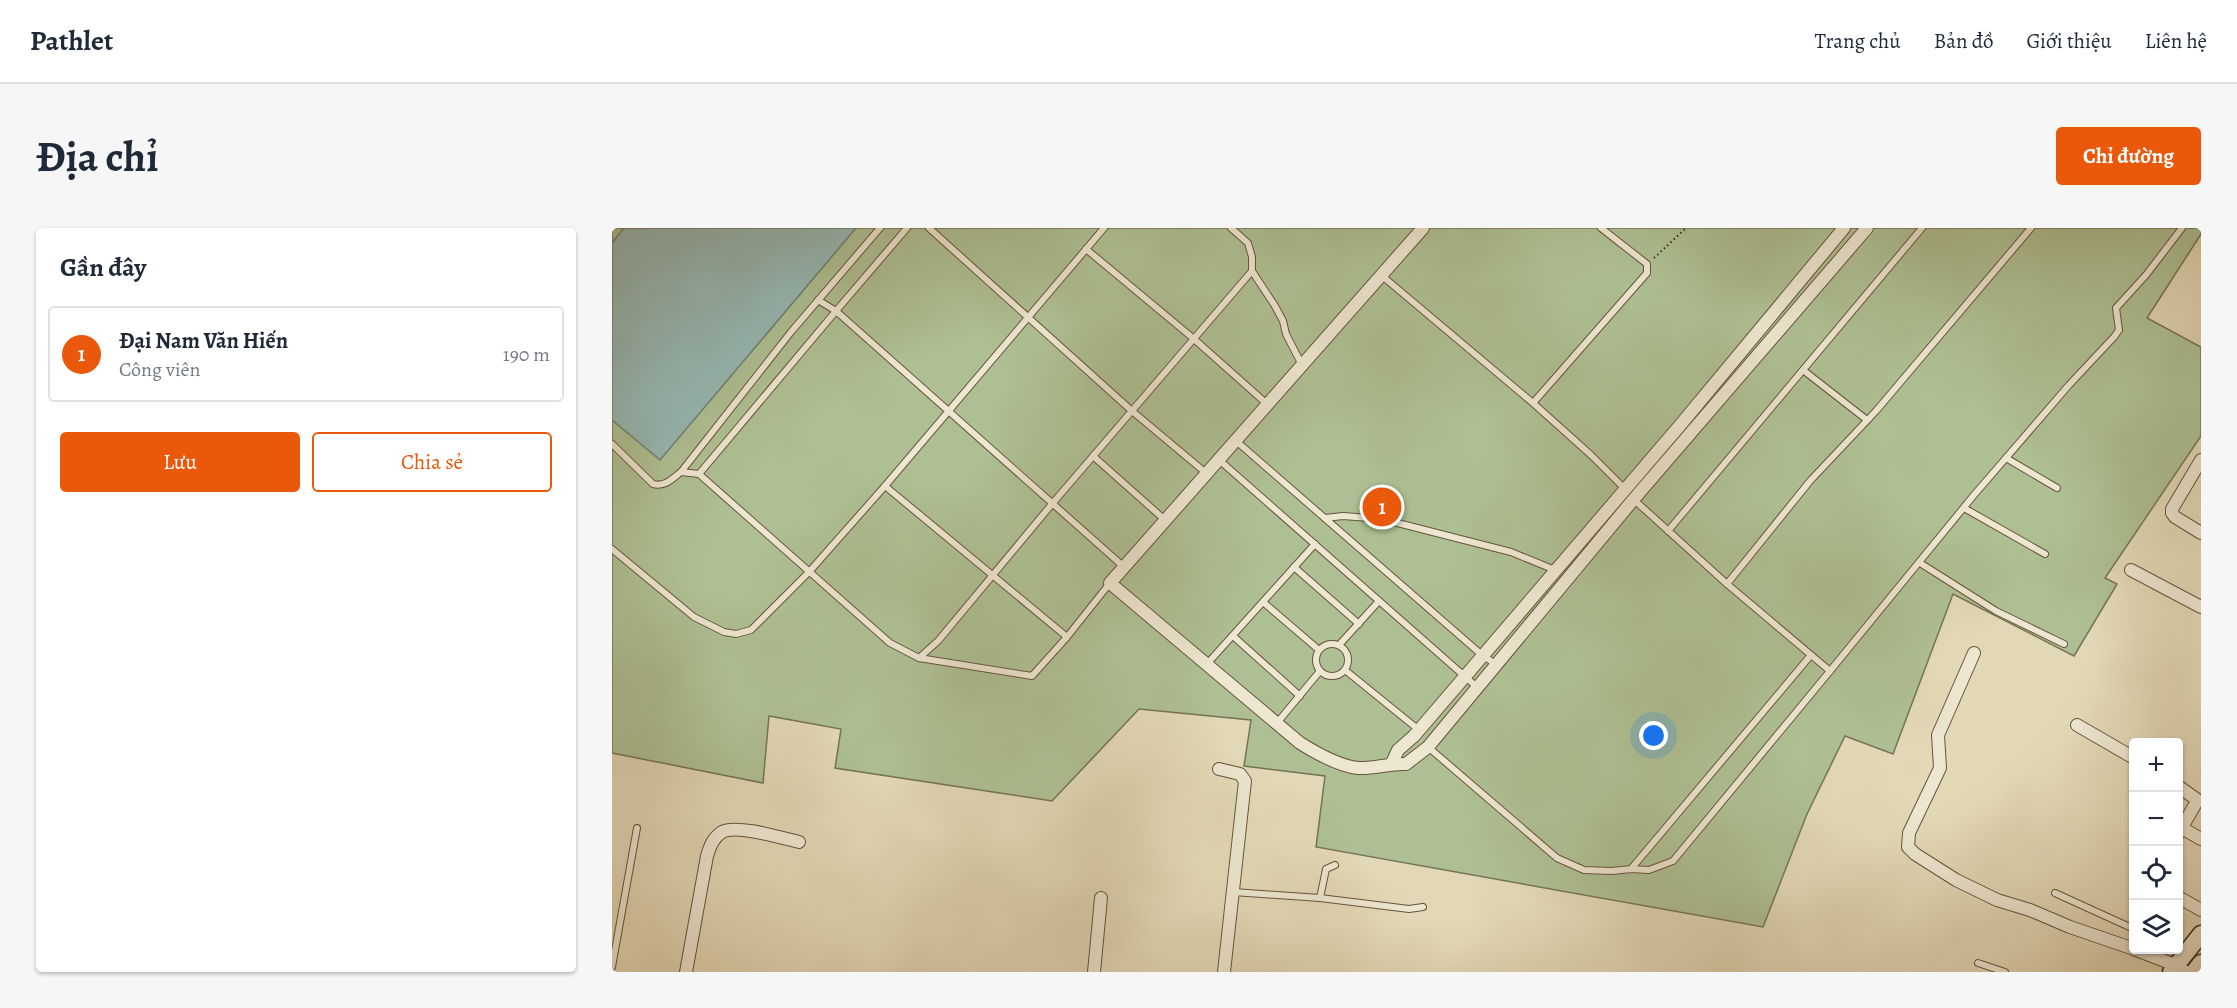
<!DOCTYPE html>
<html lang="vi">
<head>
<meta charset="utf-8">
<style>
  body { margin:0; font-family:Alegreya,serif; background:#f6f6f7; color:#1f2937 }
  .controls { position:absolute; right:18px; bottom:18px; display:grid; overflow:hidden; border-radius:6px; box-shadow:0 2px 4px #0004 }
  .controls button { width:54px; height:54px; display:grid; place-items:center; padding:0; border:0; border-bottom:2px solid #e0e1e3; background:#fff; color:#1f2937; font:30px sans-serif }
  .you { position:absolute; left:1042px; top:508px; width:21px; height:21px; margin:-15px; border:4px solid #fff; border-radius:50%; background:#1a73e8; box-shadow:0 0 0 9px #1a73e833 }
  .badge { display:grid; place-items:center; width:39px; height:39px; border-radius:50%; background:#ea580c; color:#fff; font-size:20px; font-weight:700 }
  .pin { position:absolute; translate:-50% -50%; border:3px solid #fff; box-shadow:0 2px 6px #0006 }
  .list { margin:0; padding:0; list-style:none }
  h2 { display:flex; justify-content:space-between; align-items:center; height:78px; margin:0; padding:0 24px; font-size:26px }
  h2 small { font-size:20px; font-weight:400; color:#747a83 }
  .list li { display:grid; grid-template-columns:39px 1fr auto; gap:18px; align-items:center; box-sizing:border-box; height:96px; margin:0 12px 12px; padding:0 12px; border:2px solid #e0e1e3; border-radius:6px }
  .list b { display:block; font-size:22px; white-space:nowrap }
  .list p { margin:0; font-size:20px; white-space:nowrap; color:#747a83 }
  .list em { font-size:20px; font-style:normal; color:#747a83 }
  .actions { display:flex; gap:12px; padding:18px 24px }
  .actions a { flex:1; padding:14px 0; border:2px solid #ea580c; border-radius:6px; text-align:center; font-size:21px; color:#ea580c }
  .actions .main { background:#ea580c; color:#fff }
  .icon { flex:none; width:33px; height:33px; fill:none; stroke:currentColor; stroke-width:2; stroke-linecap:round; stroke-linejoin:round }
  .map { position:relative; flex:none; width:1589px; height:744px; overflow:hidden; border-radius:6px }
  header { display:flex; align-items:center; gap:36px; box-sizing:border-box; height:84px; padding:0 30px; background:#fff; border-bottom:2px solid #e0e1e3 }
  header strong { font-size:28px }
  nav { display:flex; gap:33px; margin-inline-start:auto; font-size:21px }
  .intro { display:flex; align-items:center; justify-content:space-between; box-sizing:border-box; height:144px; padding:0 36px }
  h1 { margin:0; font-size:42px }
  .button { padding:15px 27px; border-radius:6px; background:#ea580c; color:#fff; font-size:21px; font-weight:700 }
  main { display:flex; gap:36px; padding:0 36px }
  aside { flex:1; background:#fff; border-radius:6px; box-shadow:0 2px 4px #0004 }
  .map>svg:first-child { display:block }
  .green { fill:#aec093; stroke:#757454; stroke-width:1.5 }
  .water { fill:#96b9b4; stroke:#727f75; stroke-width:1.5 }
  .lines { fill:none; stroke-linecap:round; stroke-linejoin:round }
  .service-casing { stroke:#66543e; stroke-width:8 }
  .minor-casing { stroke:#66543e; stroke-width:14 }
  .secondary-casing { stroke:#3c2816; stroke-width:19 }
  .path { stroke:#3c2816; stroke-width:2; stroke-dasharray:1.5 3; stroke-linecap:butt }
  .service { stroke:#ede6d0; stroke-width:6 }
  .minor { stroke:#ede6d0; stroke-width:12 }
  .secondary { stroke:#ede6d0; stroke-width:16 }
</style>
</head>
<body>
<header>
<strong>Pathlet</strong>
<nav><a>Trang chủ</a><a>Bản đồ</a><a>Giới thiệu</a><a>Liên hệ</a></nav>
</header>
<div class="intro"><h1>Địa chỉ</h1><a class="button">Chỉ đường</a></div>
<main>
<aside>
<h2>Gần đây<small></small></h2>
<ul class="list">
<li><span class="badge">1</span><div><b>Đại Nam Văn Hiến</b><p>Công viên</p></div><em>190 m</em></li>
</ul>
<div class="actions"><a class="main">Lưu</a><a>Chia sẻ</a></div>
</aside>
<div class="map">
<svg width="1589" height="744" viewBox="0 0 1589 744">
  <rect width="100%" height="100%" fill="#e3d8b6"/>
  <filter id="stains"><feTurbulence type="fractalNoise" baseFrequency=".00333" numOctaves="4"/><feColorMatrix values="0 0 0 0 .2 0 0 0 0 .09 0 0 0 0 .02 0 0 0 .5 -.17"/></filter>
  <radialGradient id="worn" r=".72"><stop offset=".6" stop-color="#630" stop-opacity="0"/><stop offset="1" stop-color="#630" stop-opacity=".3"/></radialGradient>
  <!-- green -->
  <path class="green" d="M0,0H1589V6L1535,90L1589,119V208L1493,350L1505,356L1462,428L1341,366L1281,526L1233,508L1195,586L1151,699L704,619L713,548L632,538L639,492L527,481L440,573L223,540L229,501L157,488L151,555L0,525Z"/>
  <!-- water -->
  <path class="water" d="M12,0H244L48,232L0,192V15Z"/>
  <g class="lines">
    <defs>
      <g id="service">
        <path d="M317,0L520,183L594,245"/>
        <path d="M619,0L636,15L640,29V43L663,78L671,93L674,106L690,137"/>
        <path d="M474,21L582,111L655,176"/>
        <path d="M769,47L921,175L979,227L1014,262"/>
        <path d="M206,72L224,83L295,0"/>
        <path d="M1191,142L1255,192"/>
        <path d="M921,175L1035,45V36L989,0"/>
        <path d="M623,212L870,427L885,437"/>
        <path d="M0,216L41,256C53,259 60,251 69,244L179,104L268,0"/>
        <path d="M481,228L553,292"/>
        <path d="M1394,230L1445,260"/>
        <path d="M606,231L866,460"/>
        <path d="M69,244L87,246L278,415L307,430L420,448L455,409L498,355"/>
        <path d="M87,246L224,83L512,339"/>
        <path d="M273,258L455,409"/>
        <path d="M1352,280L1433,326"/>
        <path d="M713,290L731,288L770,291L899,324L943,342"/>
        <path d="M1056,303L1310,0"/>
        <path d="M0,321L82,389L112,404L124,406L139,402L197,344L273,258L492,0"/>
        <path d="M1308,335L1384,383L1452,416"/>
        <path d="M682,339L747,396"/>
        <path d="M1115,356L1198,253L1264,183L1419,0"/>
        <path d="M651,374L707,422"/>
        <path d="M621,408L688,468"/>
        <circle cx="720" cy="432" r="16"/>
        <path d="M727,417L767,373"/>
        <path d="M307,430L326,413L440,276L640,43"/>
        <path d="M595,436L703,316"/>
        <path d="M733,442L807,502"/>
        <path d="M1218,443L1362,267L1457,157L1502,109L1507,102L1504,80L1534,47L1570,0"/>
        <path d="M665,495L708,443"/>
        <path d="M816,519L945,630L972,642L1000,643L1019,641L1037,642L1061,633L1218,443L1115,356L1020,270"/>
        <path d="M1019,641L1199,427"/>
        <path d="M621,664L708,670L797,681L811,679"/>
        <path d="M1443,665L1522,701"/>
        <path d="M708,670L714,641L723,637"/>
        <path d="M1366,735L1393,744"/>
        <path d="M0,739L25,600"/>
      </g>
      <g id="minor">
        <path d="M811,0L498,355L688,515C704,525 727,538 746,540C762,541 778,535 794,536L816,519L1021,272L1255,0"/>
        <path d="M1589,232L1560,281V285L1563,289L1589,305"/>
        <path d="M1519,342L1589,379"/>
        <path d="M1362,425L1326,507L1328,540L1297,605L1296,619L1303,626L1344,652L1385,672L1418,682L1458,699L1522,721"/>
        <path d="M1465,497L1522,530"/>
        <path d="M780,535L786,522L802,508L1070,195L1232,0"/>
        <path d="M607,541L628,546L633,553L612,744"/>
        <path d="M1566,558L1584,571V575L1566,606"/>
        <path d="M1570,600L1589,611"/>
        <path d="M1566,669L1589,682"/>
        <path d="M1524,722L1558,735L1574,744"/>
        <path d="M74,744L95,628C98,618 101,610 110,604C124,596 170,610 187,614"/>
        <path d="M482,744L489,670"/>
      </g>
      <g id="secondary">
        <path d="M1559,744L1589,706"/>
        <path d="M1582,744L1589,735"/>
      </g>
    </defs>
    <!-- service casing -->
    <use href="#service" class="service-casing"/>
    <!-- minor casing -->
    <use href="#minor" class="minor-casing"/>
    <!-- secondary casing -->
    <use href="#secondary" class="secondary-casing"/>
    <!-- path -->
    <path class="path" d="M1042,30L1074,0"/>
    <!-- service -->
    <use href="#service" class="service"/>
    <!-- minor -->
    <use href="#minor" class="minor"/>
    <!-- secondary -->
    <use href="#secondary" class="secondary"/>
  </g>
  <rect width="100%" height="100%" filter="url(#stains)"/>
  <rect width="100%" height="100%" fill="url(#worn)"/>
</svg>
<div class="controls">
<button>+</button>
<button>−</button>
<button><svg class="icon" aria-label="locate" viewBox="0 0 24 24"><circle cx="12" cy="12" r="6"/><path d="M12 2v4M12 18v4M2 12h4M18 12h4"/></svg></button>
<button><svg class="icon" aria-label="layers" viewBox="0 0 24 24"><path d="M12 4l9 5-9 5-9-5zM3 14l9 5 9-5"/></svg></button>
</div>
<div class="you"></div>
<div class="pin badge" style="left:770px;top:279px">1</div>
</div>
</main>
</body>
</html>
